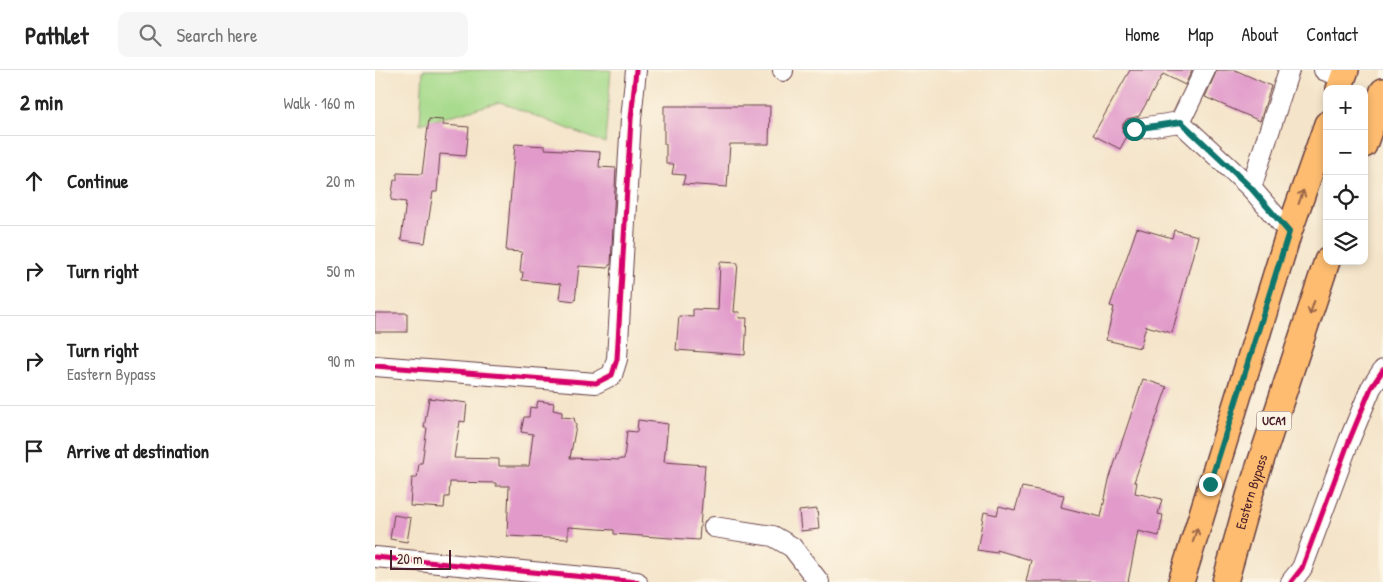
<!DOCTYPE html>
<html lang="en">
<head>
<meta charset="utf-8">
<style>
  body { margin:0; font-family:"Patrick Hand",sans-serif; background:#f6f6f6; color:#222 }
  .controls { position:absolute; right:15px; top:15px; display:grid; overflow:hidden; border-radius:10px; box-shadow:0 2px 8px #0003 }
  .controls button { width:45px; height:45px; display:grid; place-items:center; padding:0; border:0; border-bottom:1px solid #e0e0e0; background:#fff; color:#222; font:25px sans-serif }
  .scale { position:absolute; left:15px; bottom:12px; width:61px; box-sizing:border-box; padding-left:5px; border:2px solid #4a1f2b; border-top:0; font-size:14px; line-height:18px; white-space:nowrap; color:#4a1f2b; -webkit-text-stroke:4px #fcf5e5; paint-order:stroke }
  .stop { position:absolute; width:15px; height:15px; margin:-11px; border:4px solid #0f766e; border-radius:50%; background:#fff }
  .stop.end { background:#0f766e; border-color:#fff; box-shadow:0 1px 5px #0008 }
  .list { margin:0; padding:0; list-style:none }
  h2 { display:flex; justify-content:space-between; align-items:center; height:65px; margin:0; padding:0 20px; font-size:21px }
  h2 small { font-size:16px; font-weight:400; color:#767676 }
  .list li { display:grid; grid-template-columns:32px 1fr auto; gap:15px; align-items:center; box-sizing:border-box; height:90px; padding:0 20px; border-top:1px solid #e0e0e0 }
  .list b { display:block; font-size:19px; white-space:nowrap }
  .list p { margin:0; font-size:16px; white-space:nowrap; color:#767676 }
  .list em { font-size:16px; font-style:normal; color:#767676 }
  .icon { flex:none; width:28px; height:28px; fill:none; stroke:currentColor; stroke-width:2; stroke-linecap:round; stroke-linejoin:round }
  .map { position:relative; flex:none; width:1008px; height:512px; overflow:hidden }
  header { display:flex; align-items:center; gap:30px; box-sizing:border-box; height:70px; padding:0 25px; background:#fff; border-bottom:1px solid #e0e0e0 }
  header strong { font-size:24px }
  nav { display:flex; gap:28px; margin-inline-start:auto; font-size:18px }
  .search { width:350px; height:45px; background:#f6f6f6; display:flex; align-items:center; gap:12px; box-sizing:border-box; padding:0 18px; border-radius:10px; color:#767676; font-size:19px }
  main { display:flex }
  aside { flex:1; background:#fff }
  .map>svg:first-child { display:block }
  .green { fill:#a6da8b; stroke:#787c5b }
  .building { fill:#e19aca }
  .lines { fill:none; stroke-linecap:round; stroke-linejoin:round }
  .minor-casing { stroke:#643d43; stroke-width:22 }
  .major-casing { stroke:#643d43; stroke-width:28 }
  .minor { stroke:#fff; stroke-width:20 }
  .major { stroke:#fdbc6f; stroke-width:25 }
  .cycleway-casing { stroke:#fcf5e5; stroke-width:8 }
  .cycleway { stroke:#d6006c; stroke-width:5 }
  .oneway { stroke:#9b664a }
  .route { stroke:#0f766e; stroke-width:6 }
  .labels { text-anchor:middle; stroke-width:4; stroke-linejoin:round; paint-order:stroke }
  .shield { fill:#fcf5e5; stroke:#7f5f63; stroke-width:1 }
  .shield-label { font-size:12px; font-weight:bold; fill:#4a1f2b }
  .street-label { font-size:14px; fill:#4a1f2b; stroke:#fcf5e5 }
</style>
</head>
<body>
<header>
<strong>Pathlet</strong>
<div class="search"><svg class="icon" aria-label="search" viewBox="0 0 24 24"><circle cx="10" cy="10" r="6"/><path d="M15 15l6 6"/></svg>Search here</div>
<nav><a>Home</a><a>Map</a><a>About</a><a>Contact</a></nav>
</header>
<main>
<aside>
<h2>2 min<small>Walk · 160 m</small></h2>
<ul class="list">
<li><svg class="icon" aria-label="ahead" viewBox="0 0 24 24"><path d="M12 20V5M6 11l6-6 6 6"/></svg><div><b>Continue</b></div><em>20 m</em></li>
<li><svg class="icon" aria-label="right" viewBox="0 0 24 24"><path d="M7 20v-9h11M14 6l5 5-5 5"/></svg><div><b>Turn right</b></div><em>50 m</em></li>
<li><svg class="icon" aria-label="right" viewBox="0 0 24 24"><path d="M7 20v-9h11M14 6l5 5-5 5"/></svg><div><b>Turn right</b><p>Eastern Bypass</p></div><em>90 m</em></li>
<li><svg class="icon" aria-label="arrive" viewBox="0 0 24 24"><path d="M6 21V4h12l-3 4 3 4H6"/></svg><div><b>Arrive at destination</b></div></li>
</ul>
</aside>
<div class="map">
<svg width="1008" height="512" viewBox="0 0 1008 512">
  <rect width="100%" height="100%" fill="#fcf5e5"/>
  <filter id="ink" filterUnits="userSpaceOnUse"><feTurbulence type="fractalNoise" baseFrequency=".02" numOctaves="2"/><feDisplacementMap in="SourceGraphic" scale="10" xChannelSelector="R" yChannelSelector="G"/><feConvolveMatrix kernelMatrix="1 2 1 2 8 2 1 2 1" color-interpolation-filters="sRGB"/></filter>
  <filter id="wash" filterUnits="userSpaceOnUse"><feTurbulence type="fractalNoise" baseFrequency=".0096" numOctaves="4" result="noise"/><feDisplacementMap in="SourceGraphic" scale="20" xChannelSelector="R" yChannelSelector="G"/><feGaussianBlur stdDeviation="1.12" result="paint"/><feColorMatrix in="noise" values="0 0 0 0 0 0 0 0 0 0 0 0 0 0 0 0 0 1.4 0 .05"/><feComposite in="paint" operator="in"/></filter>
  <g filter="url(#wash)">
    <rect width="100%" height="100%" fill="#f4e4c9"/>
    <!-- green -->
    <path class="green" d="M48,0H236L230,73L125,32L45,54Z"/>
    <g id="blocks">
      <!-- building -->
      <g class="building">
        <path d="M755,0H817L810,15L788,4L764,46L752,49L748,54L747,61L751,68L745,79L718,65Z"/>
        <path d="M842,0H860L896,16L885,51L830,27Z"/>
        <path d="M289,36H395L394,74H355L352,117L308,114L310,105L297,104L299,94H291V74H289Z"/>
        <path d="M54,49L68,50V55L94,57L91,86L65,84L62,122H58L50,173L26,170L31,132L16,130L19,110H22V103L47,104Z"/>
        <path d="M140,74L170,76V79L225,82L224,97L241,98L236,195H234L233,198L204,196L200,231L184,229L186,214L147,210L148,202H145L147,182L131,181Z"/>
        <path d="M762,158L797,168L799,160L823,166L797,263L771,256L765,278L731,270L739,237L735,236Z"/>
        <path d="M345,192L363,193L359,242H365L364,248H372L370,285L301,280L304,246L318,247V239L343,240Z"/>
        <rect x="0" y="243" width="32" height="19"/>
        <path d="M768,309L792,317L759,412H762L760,423L787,429L783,444L788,445L784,466L763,461L753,512H651L656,490L622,480V483L602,480L609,442L622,445L624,436L640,440L647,417L689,425L686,437L726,447L734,410Z"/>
        <path d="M54,328L92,333L90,352L85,351L79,388L124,389V396H154L158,364L146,362L149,347H154L155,337L161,338L163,331L179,333L178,340L187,342V347L199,348L201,356L195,388L245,390V389H249L252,361L262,362L263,350L293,354L289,392L330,395L324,470L239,464V460L193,457V469L132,466L134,416H121V413L75,412L74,427H70L69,438L35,436L37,408H42L44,393H47L52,358H49Z"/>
        <path d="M442,439L444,459L426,461L424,441Z"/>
        <path d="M19,445L36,448L32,472L15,469Z"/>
      </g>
    </g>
  </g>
  <g filter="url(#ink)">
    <use href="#blocks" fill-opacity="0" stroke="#643d43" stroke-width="1"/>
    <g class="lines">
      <defs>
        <g id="minor">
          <path d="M830,0L805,52L876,118L914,162"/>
          <path d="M949,0L969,7"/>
          <path d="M408,1V0"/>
          <path d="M759,59L805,52"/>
          <path d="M876,118L914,0"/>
          <path d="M0,296L221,313L237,305L242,289L256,49L261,0"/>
          <path d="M339,457L398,466L417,477L444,512"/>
          <path d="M0,487L262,512"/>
          <path d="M916,512L927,498L974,371L996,318L1008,300"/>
        </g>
        <g id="major">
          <path d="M964,19L971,0"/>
          <path d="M989,75L1008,21"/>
          <path d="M806,512L914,162L952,54"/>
          <path id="s1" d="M850,512L874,427L952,191"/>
        </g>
      </defs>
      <!-- minor casing -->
      <use href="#minor" class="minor-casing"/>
      <!-- major casing -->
      <use href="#major" class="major-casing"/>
      <!-- minor -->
      <use href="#minor" class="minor"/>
      <!-- major -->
      <use href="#major" class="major"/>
      <defs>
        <g id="cycleway">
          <path d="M0,296L221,313L237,305L242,289L256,49L261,0"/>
          <path d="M0,487L262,512"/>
          <path d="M916,512L927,498L974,371L996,318L1008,300"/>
        </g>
      </defs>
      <!-- cycleway casing -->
      <use href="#cycleway" class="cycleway-casing"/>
      <!-- cycleway -->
      <use href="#cycleway" class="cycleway"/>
    </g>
    <!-- one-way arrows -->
    <defs><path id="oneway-shaft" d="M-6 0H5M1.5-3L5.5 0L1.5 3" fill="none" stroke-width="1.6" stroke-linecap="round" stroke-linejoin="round" transform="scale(1.25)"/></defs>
    <g class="oneway">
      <use href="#oneway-shaft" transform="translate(926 127) rotate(-71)"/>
      <use href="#oneway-shaft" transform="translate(937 238) rotate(108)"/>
      <use href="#oneway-shaft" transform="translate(820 465) rotate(-73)"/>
    </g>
  </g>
  <g class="lines" filter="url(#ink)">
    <!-- route -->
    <path class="route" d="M759,59L806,52L876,118L914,162L835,414"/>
  </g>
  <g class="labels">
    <!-- shield labels -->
    <rect class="shield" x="881.5" y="341.5" width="35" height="19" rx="4"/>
    <g class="shield-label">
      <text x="899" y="355">UCA1</text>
    </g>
    <!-- street labels -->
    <g class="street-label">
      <text dy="5" stroke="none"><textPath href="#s1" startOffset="94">Eastern Bypass</textPath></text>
    </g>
  </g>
</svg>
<div class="controls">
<button>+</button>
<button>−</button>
<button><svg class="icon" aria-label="locate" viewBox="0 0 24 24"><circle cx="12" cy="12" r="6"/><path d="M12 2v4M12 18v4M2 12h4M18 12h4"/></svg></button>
<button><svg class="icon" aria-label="layers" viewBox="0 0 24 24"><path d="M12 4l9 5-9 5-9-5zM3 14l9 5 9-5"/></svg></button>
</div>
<div class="scale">20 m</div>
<div class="stop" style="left:759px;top:59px"></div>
<div class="stop end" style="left:835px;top:414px"></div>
</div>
</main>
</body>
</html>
